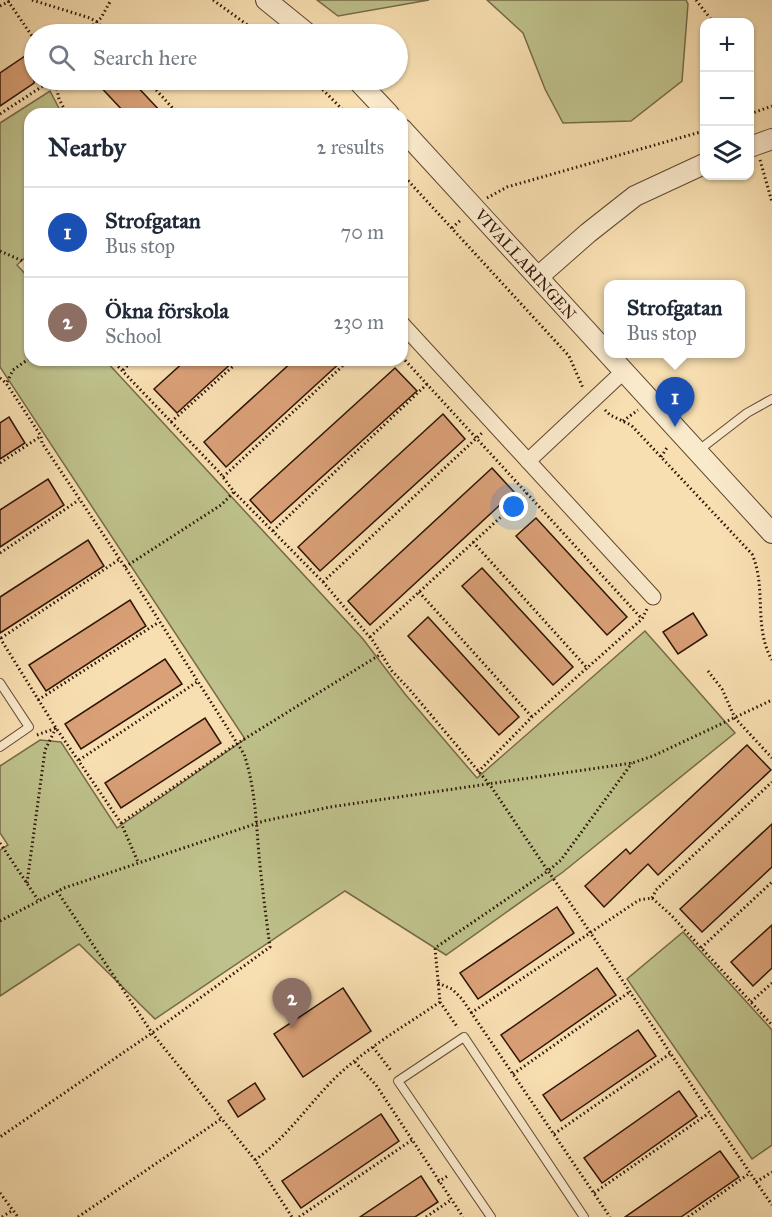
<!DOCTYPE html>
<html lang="en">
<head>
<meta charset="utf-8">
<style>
  body { margin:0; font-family:"IM FELL Great Primer",serif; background:#f2f2f3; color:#1f2937 }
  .controls { position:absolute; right:18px; top:18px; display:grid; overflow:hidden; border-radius:12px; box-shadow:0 2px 4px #0004 }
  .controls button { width:54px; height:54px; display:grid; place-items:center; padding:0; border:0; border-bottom:2px solid #e0e1e3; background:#fff; color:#1f2937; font:30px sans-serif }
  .you { position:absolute; left:514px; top:507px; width:21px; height:21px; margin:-15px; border:4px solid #fff; border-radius:50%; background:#1a73e8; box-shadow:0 0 0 9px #1a73e833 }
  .badge { display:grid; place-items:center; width:39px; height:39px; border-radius:50%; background:#7c3aed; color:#fff; font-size:20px; font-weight:700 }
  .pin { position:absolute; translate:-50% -50px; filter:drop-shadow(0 2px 3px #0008) }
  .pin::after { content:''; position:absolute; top:32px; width:21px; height:18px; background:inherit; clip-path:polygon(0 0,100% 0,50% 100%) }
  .popup { position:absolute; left:604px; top:280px; width:141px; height:78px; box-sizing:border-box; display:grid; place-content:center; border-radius:12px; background:#fff; filter:drop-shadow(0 2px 4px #0005); font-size:20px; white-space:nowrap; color:#747a83 }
  .popup b { font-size:22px; color:#1f2937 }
  .popup::after { content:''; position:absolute; left:50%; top:100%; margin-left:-12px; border:12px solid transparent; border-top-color:#fff }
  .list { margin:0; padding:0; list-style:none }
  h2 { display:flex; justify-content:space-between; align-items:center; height:78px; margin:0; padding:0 24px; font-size:26px }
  h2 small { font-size:20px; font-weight:400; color:#747a83 }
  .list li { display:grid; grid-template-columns:39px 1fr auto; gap:18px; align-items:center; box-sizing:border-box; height:90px; padding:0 24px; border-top:2px solid #e0e1e3 }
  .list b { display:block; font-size:22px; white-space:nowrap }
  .list p { margin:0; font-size:20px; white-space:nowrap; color:#747a83 }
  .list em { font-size:20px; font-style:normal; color:#747a83 }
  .icon { flex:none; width:33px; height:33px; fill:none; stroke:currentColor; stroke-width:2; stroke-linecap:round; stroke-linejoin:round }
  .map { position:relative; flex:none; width:772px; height:1217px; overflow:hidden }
  .search { position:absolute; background:#fff; box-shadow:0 2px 4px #0004; left:24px; top:24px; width:384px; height:66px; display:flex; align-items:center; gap:15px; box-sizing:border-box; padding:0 21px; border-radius:33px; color:#747a83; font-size:22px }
  .panel { position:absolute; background:#fff; box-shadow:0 2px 4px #0004; left:24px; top:108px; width:384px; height:258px; border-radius:18px }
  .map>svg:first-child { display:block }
  .green { fill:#bec18b; stroke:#766a48; stroke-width:1.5 }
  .building { fill:#daa077; stroke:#2f1405; stroke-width:1.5 }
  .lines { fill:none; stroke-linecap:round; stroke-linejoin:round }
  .service-casing { stroke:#614730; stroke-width:10 }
  .minor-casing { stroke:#614730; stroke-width:17 }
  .tertiary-casing { stroke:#614730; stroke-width:22 }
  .path { stroke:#2f1405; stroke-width:3; stroke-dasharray:1.5 3; stroke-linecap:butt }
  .service { stroke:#faeacc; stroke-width:8 }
  .minor { stroke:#faeacc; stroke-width:15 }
  .tertiary { stroke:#faeacc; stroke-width:20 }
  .labels { text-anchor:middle; stroke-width:4.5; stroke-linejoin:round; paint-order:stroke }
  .street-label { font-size:16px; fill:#2f1405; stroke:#faeacc }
</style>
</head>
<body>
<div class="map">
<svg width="772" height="1217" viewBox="0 0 772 1217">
  <rect width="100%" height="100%" fill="#f8dfb1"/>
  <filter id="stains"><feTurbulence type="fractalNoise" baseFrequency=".00333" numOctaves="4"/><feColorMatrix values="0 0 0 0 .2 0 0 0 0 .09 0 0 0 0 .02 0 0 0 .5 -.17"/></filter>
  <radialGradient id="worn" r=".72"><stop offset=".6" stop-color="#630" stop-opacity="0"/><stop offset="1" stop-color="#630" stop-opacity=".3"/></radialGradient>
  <!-- green -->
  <g class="green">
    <path d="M317,0H429L338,16Z"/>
    <path d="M487,0H686L688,4L682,81L631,121L563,123L545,89L523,33Z"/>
    <path d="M50,91L62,114H30V253L17,265L30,279V360H105L363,639L405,694L477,778L645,631L735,733L563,872L446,955L345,891L155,1019L79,944L0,996V850L8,845L0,833V766L40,740L61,742L117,828L245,739L0,367V123Z"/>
    <path d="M683,932L772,1030V1145L752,1159L627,979Z"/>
  </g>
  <!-- building -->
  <g class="building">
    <path d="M34,50V83L0,106V73Z"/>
    <path d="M94,80H131L163,114H126Z"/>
    <path d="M186,360H235L177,413L154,389Z"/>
    <path d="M294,360H343L226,467L204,442Z"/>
    <path d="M395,368L417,391L271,523L250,500Z"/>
    <path d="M443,414L465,439L320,571L298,547Z"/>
    <path d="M9,417L25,443L0,459V423Z"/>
    <path d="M492,468L514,492L370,625L348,601Z"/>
    <path d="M48,479L64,505L0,547V510Z"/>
    <path d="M536,518L627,617L607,635L516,536Z"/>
    <path d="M88,540L104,566L0,633V597Z"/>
    <path d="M482,568L573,667L553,685L462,586Z"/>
    <path d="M130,600L146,626L46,691L29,665Z"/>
    <path d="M693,613L707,635L678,654L663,632Z"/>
    <path d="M428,617L519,717L499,735L408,636Z"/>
    <path d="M165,659L182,684L81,749L65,724Z"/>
    <path d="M205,718L221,743L121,808L105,783Z"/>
    <path d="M747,745L771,770L658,875L648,864L604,907L585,886L626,849L630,854Z"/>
    <path d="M772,824V867L702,932L680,909Z"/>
    <path d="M557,907L574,933L478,999L460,973Z"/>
    <path d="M772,925V968L753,986L731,962Z"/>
    <path d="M597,968L616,995L520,1062L501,1035Z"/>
    <path d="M343,988L371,1031L303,1077L274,1034Z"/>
    <path d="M638,1030L656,1056L561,1121L543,1095Z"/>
    <path d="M255,1083L265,1099L238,1117L228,1101Z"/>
    <path d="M679,1091L697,1116L602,1183L584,1158Z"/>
    <path d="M381,1114L399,1141L301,1208L282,1181Z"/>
    <path d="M720,1151L739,1177L681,1217H625Z"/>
    <path d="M421,1176L438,1202L415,1217H360Z"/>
  </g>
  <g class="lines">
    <defs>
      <g id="service">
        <path d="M699,450L747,413L772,399"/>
        <path d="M0,683L29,727L0,747"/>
        <path d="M491,1217L398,1081L464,1037L584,1217"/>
      </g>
      <g id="minor">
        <path d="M402,324L653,597"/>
        <path d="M528,461L624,371"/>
      </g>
      <g id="tertiary">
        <path d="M266,0L308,34"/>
        <path d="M357,80L389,114"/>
        <path d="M402,129L772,533"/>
        <path d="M750,147L772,139"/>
        <path d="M538,277L588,233L635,196L704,164"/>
      </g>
    </defs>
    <!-- service casing -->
    <use href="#service" class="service-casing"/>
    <!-- minor casing -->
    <use href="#minor" class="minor-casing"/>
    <!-- tertiary casing -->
    <use href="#tertiary" class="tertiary-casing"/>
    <!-- path -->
    <g class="path">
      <path d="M32,0L90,18L97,22L108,34"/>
      <path d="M213,0L260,34"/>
      <path d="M696,0L713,22"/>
      <path d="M8,1L34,39"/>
      <path d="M0,6L12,0"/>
      <path d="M83,34L101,18L111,0"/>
      <path d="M55,80L59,99L67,114"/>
      <path d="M147,80L178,114"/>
      <path d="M313,80L347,114"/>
      <path d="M0,114L52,80"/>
      <path d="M750,114L772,106"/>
      <path d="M760,160L772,202"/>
      <path d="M402,174L569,356L583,388"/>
      <path d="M487,198L507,187L704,131"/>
      <path d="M452,228L462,219"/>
      <path d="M0,251L25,262L30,268"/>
      <path d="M402,357L642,619"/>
      <path d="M112,360L220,473L234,492L323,582L373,641L392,671L410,690L490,785L548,871L561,860L632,763"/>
      <path d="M123,370L133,360"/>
      <path d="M0,378L6,383L41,436L42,443L125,567L244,754C255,787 256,820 259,855C262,886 266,917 270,947L152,1033L0,1137"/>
      <path d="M7,382L13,370L30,358"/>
      <path d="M605,410L610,415L631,425L752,554C767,588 753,627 772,660"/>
      <path d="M623,421L638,410"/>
      <path d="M171,422L240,360"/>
      <path d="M661,457L668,446"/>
      <path d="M0,463L41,436"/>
      <path d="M223,477L349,360"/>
      <path d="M273,531L427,384"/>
      <path d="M473,542L588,669"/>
      <path d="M0,553L79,500"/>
      <path d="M125,567L221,505L234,492"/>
      <path d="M323,582L483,432"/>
      <path d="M419,592L532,717"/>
      <path d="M370,637L527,493"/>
      <path d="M0,638L56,728L121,823L138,862"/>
      <path d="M1,638L120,559"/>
      <path d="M708,671L722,689L735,718L772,758"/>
      <path d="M38,700L159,622"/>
      <path d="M37,735L56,728"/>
      <path d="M79,760L197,682"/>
      <path d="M478,772L532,717L642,619L647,609"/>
      <path d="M121,823L238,743L381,654"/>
      <path d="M0,843L38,900"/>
      <path d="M27,883L45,750L56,728"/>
      <path d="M57,891L152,1033L255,1160L292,1217"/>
      <path d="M652,898L656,890L772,782"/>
      <path d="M0,921L64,888L264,821L330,807L632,763L653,756L772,700"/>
      <path d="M701,948L772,882"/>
      <path d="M438,983L452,989L462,999L610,1217"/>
      <path d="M440,1002L458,1028"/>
      <path d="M751,1002L772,983"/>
      <path d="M471,1013L639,900L652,898L671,915L772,1025"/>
      <path d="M373,1047L392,1072"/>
      <path d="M355,1062L376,1085L463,1217"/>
      <path d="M513,1074L631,991"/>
      <path d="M554,1134L671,1053"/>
      <path d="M255,1160C286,1138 306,1108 332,1081C363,1050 403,1027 440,1002L435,948L548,871C625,981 696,1095 772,1205"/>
      <path d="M438,1182L449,1175"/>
      <path d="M756,1182L772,1172"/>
      <path d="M0,1193L18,1217"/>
      <path d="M594,1193L709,1113"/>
      <path d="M2,1217L13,1210"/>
      <path d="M78,1217L221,1119"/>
      <path d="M299,1217L412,1140"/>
      <path d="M426,1217L451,1200"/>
      <path d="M688,1217L750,1173"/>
    </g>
    <!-- service -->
    <use href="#service" class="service"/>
    <!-- minor -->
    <use href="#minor" class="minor"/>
    <!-- tertiary -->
    <use href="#tertiary" class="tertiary"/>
  </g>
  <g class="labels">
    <!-- street labels -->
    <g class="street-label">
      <text transform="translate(526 264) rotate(48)" y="6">VIVALLARINGEN</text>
    </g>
  </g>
  <rect width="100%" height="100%" filter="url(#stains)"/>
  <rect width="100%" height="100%" fill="url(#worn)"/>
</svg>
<div class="controls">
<button>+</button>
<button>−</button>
<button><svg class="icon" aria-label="layers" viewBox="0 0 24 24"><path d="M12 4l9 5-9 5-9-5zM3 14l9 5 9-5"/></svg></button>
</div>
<div class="you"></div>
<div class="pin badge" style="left:675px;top:427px;background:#1a4fb4">1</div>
<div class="popup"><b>Strofgatan</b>Bus stop</div>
<div class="pin badge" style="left:292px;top:1028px;background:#8d6e63">2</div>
<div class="search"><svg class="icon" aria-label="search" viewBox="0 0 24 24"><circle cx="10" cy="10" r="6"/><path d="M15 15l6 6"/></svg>Search here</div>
<section class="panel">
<h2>Nearby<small>2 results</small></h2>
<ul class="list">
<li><span class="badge" style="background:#1a4fb4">1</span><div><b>Strofgatan</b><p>Bus stop</p></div><em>70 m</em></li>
<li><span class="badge" style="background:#8d6e63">2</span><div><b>Ökna förskola</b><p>School</p></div><em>230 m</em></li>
</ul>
</section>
</div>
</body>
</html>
